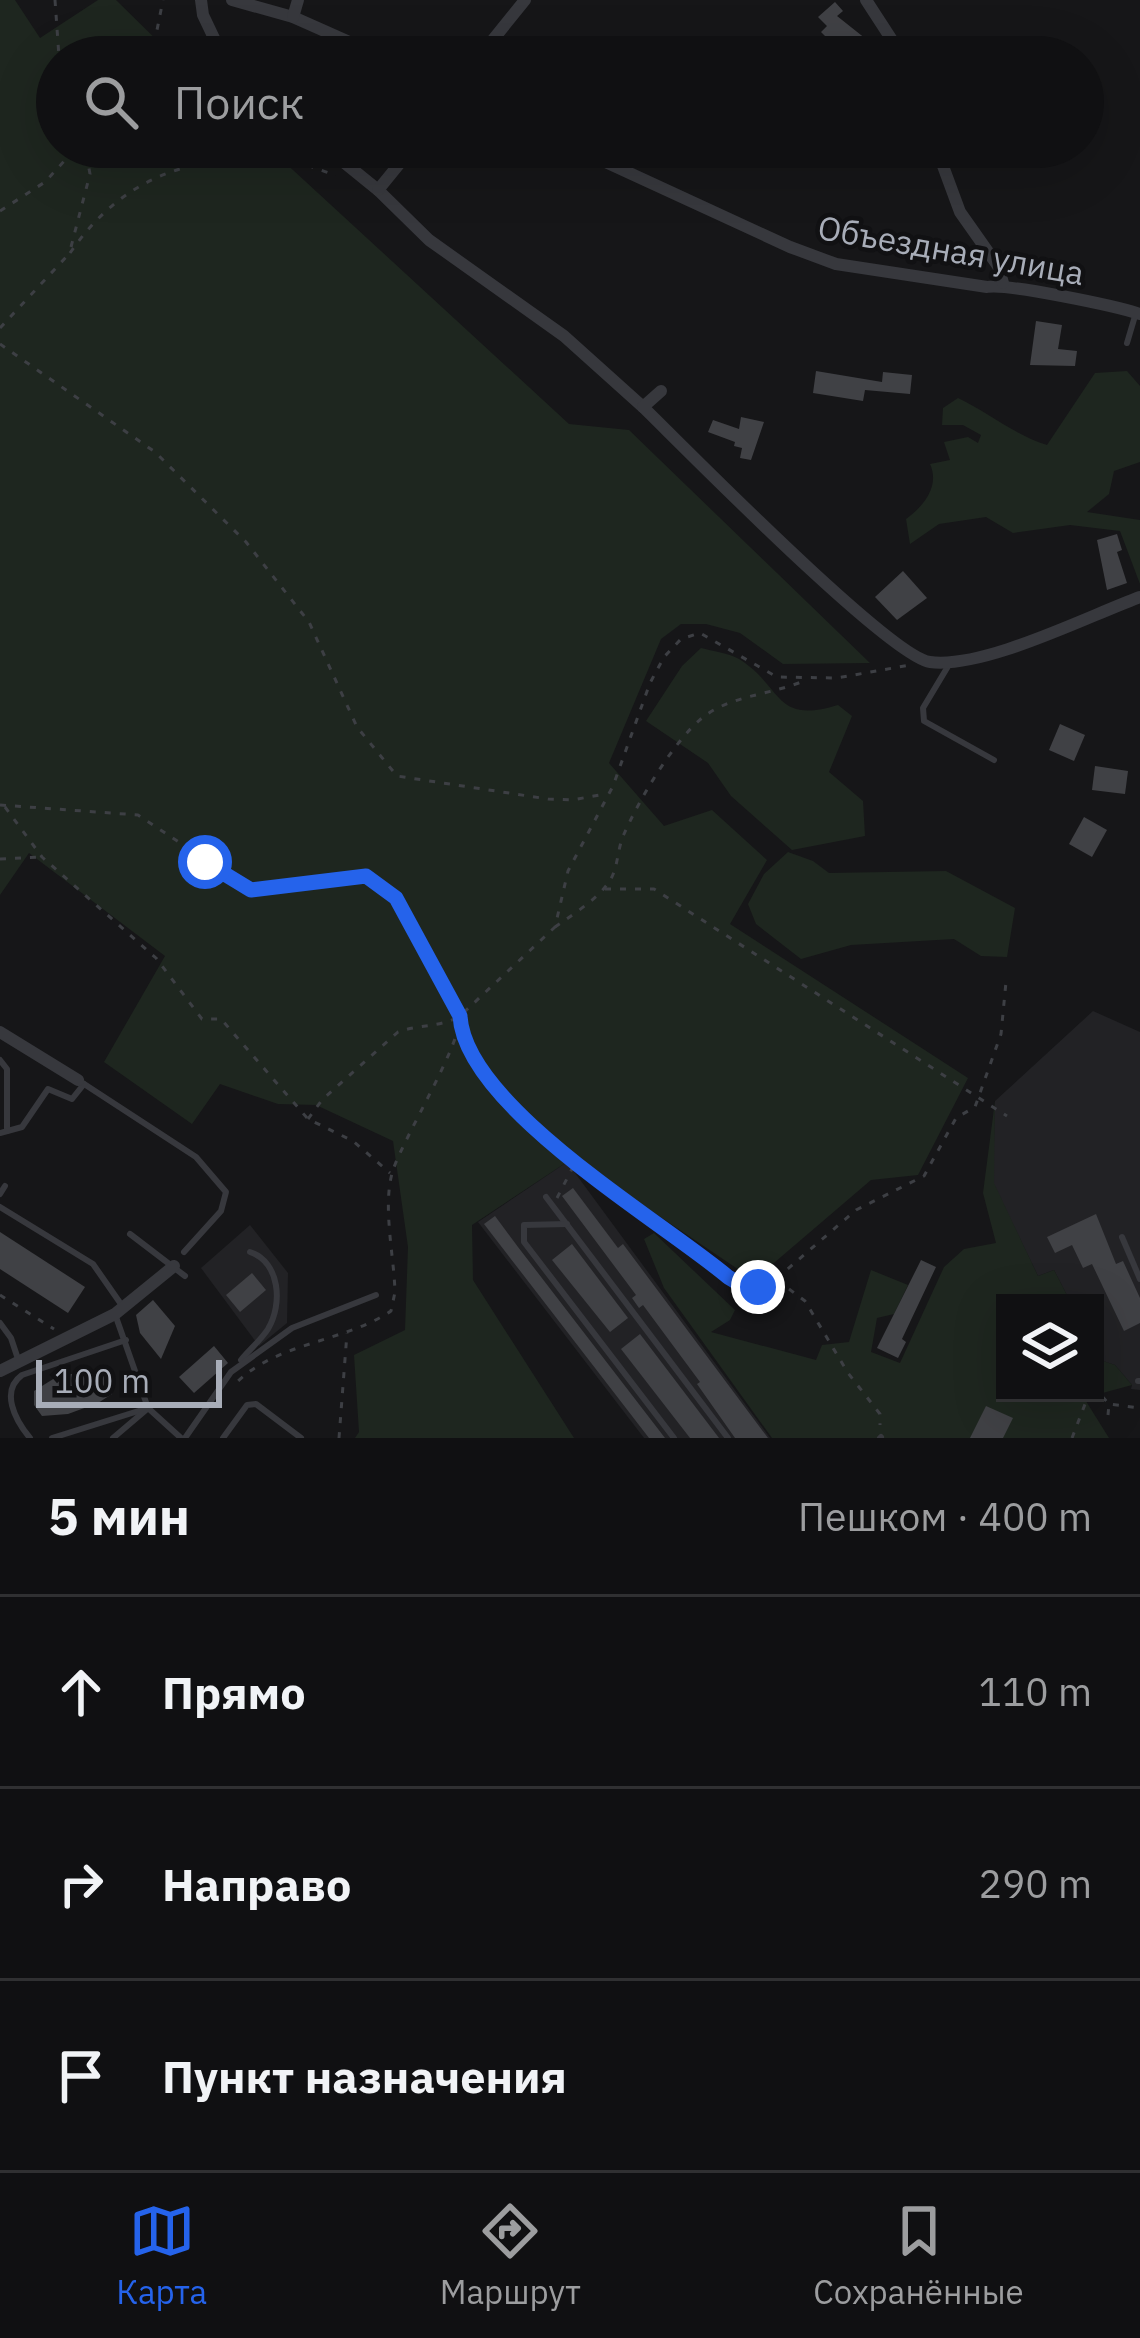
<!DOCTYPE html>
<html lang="ru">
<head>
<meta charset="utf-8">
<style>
  body { margin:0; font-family:"IBM Plex Sans",sans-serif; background:#19191b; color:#f1f3f6 }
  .controls { position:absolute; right:36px; bottom:36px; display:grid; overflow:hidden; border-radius:0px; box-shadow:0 12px 48px #0002 }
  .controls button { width:108px; height:108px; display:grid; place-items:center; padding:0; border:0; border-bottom:3px solid #303032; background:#101012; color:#f1f3f6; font:60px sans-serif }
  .scale { position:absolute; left:36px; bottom:30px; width:186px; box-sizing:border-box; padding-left:12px; border:6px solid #a8adb8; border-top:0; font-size:33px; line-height:42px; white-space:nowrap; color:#a8adb8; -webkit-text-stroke:9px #111113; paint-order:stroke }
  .stop { position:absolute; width:36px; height:36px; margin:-27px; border:9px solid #2563eb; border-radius:50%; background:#fff }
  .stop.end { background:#2563eb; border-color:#fff; box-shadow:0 3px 12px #0008 }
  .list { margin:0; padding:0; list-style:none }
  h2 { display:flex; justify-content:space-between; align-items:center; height:156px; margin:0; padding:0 48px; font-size:51px }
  h2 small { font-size:39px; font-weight:400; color:#9c9d9f }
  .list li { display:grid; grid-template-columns:78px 1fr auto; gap:36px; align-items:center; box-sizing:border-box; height:192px; padding:0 48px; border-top:3px solid #303032 }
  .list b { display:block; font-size:45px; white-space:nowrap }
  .list em { font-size:39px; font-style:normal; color:#9c9d9f }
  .icon { flex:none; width:66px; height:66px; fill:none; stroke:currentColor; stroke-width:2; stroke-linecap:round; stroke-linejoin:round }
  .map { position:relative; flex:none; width:1140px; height:1438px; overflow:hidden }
  .search { position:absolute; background:#101012; box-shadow:0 12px 48px #0002; left:36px; right:36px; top:36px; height:132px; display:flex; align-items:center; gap:30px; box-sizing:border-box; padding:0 42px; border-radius:66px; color:#9c9d9f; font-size:45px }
  .sheet { height:732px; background:#101012 }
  nav { display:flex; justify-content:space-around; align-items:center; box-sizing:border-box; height:168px; border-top:3px solid #303032; background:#101012; font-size:33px; color:#9c9d9f }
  nav a { display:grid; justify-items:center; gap:6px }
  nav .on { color:#2563eb }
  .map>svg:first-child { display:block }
  .built { fill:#222225 }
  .green { fill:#1e261f }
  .building { fill:#404145 }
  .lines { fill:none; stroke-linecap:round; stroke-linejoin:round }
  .path { stroke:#3d3f44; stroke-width:3; stroke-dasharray:6 9; stroke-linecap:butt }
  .service { stroke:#37383d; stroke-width:6 }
  .minor { stroke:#37383d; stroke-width:12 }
  .route { stroke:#2563eb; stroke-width:15 }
  .labels { text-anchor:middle; stroke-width:9; stroke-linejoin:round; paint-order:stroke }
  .street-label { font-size:33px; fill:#a8adb8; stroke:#111113 }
</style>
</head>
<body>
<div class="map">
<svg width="1140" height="1438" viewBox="0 0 1140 1438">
  <rect width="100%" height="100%" fill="#161618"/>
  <!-- built -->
  <g class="built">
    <path d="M1093,1011L1140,1032V1390L1131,1389L1132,1385L1115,1365L1100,1360L1095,1351V1303H1071L1054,1270L1038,1276L993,1183L995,1101Z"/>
    <path d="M567,1162L770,1438H644L478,1222Z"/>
    <path d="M250,1225L288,1273L287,1323L259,1346L201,1268Z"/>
  </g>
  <!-- green -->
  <g class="green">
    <path d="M0,0H15L40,38L98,0H116L174,57H57V147H268L569,424L629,430L870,663L783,664L740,633L706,624H681L661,639L609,763L664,826L712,810L767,860L730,924L968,1078L918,1175L871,1180L754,1280L573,1158L472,1225L473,1280L574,1438H355L359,1432L354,1355L405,1330L408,1247L393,1141L316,1105L278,1104L220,1084L192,1124L104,1062L165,956L29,853L0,895Z"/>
    <path d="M1127,371L1140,386V462L1114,471L1109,494L1087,512L1140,520V584L1120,531L1070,525L1013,533L986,517L939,524L910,544L906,519C924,506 940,486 930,464L950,460L944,442L968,437L978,443L981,435L963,425H942L943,408L958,398C989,413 1013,434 1047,445L1095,373Z"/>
    <path d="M701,648C712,651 729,653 739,659C783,686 773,725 838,705L852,716L829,772L863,801L865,836L792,850L731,796L708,763L646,721L682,666Z"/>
    <path d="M788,852L813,861L829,873L946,871L1015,908L1007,957L981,956L954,939L851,945L801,959L756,924L748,904L764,874Z"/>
    <path d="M995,1101L994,1183L1038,1276L1054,1270L1071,1303H1005V1393H1095V1351L1100,1360L1115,1365L1132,1385L1084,1398L1109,1438H772L664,1288L644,1239L654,1233L735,1310L730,1320L711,1332L816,1360L822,1345L849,1342L871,1270L908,1285L894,1314L877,1318L871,1352L900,1363L944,1267L964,1249L996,1243L983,1193Z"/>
  </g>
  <!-- building -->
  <g class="building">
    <path d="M835,2L843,11L837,16L866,39L852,53L842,43L837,48L821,32L827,26L818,17Z"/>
    <path d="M1036,321L1062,325L1058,349L1077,351L1075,366L1030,365Z"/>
    <path d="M816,371L882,382L883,372L912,375L910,394L865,390L863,401L813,393Z"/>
    <path d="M741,417L764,422L751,460L740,458L742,448L734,446L735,442L708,432L713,420L739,429Z"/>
    <path d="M1117,534L1122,550L1117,552L1127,583L1107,590L1097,540Z"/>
    <path d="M903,571L927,598L897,620L875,597Z"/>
    <path d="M1060,724L1085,735L1074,761L1049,750Z"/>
    <path d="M1095,766L1128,771L1125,794L1092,790Z"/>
    <path d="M1084,817L1107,830L1092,857L1069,844Z"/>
    <path d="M573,1188L618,1248L623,1244L768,1438H735L697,1384L700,1382L643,1305L639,1308L632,1298L636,1295L562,1196Z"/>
    <path d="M1096,1214L1116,1264L1123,1261L1140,1298V1323L1124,1331L1092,1264L1083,1268L1072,1245L1055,1253L1047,1237Z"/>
    <path d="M495,1216L518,1247L665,1438H649L484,1224Z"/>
    <path d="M0,1232L85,1287L68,1313L0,1269Z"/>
    <path d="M572,1244L628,1318L610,1332L552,1260Z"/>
    <path d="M921,1260L936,1267L902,1339L906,1342L898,1358L877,1348Z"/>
    <path d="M252,1273L266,1290L240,1312L226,1295Z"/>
    <path d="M153,1300L175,1326L161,1359L140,1333L136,1315Z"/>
    <path d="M640,1334L719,1438H690L621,1349Z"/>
    <path d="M214,1346L228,1363L194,1393L179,1377Z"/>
    <path d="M105,1369L113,1380L112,1394L98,1403L68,1414L42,1416L34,1405V1391L58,1376Z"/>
    <path d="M986,1406L1013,1418L1003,1438H970Z"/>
  </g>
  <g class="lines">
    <!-- path -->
    <g class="path">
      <path d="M55,0L59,57"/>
      <path d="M147,57L153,50L163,0"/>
      <path d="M0,211L45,182L77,147"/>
      <path d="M71,247L90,174L85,147"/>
      <path d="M70,253C126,171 205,149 300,164C313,166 324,172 336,175"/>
      <path d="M0,328L68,255"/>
      <path d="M0,344L155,452L246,542L309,622L357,727L397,776L548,799L572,800L605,794"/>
      <path d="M0,805L138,815L251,890L302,887L366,876L396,899L460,1016C461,1045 406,1133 393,1170C382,1205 394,1255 395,1292L391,1311C343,1343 275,1342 234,1385"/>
      <path d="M5,807L42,857L156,958L202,1019H221L308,1119L353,1141L390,1173"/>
      <path d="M0,859L40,857"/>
      <path d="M605,889H654L1007,1116"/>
      <path d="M555,927C572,915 593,902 606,886C619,871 616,852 624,834C639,800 673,742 702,718C730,695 772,695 806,680"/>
      <path d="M461,1031C507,1138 641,1204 727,1277L743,1286L758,1287L776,1279L856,1210L924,1176L956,1118L975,1107L1001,1034L1006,982"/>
      <path d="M308,1119L322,1100L398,1032C420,1024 439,1028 460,1016L555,927L568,871L613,786L650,683L664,657L681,639L700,633L777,677L837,678L910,665"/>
      <path d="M557,1198L575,1163"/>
      <path d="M777,1280L805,1301L848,1373L880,1414V1425"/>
      <path d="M0,1295L54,1329"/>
      <path d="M1108,1415L1109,1404L1140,1408"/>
      <path d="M339,1438L347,1333"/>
      <path d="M1072,1438L1087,1399L1099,1393L1109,1404"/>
    </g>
    <!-- service -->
    <g class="service">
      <path d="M1127,343L1135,316"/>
      <path d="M950,663L923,708L924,721L994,760"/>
      <path d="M0,1060L7,1069V1131"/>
      <path d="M78,1080L196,1157L226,1192L221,1211L184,1252"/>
      <path d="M0,1133L22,1127L48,1089L72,1099L84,1084"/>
      <path d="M0,1194L5,1186"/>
      <path d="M546,1197L728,1438"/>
      <path d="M0,1207L93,1264L123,1307"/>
      <path d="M567,1224L524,1225V1242L674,1438"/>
      <path d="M130,1234L185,1276"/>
      <path d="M1122,1237L1140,1279"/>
      <path d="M116,1317L148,1408L181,1438"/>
      <path d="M0,1323L11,1338L19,1362"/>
      <path d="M241,1360C249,1350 261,1340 268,1329C283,1304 280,1262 250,1252"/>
      <path d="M1138,1381H1140"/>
      <path d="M30,1438C15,1420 0,1391 22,1375L126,1340"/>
      <path d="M52,1438L148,1408"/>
      <path d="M113,1438L146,1410"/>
      <path d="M185,1438L231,1372L292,1328L376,1295"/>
      <path d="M223,1438L247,1405L256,1404L301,1438"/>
      <path d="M880,1438L881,1437"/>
    </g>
    <!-- minor -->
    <g class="minor">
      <path d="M201,0L203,15L223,57"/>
      <path d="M232,0L293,17L383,57"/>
      <path d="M866,0L903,57"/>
      <path d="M293,17L298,0"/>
      <path d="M479,57L525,0"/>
      <path d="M325,147L378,190L429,240L564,336L643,407"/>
      <path d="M573,147L790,247L836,264L987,287C1006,283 1116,306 1140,314"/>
      <path d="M936,147L960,212L998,266L1003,283"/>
      <path d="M378,190L413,147"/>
      <path d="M661,391L643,407C686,449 890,657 930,662C984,669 1086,617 1140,597"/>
      <path d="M0,1032L78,1080"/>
      <path d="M0,1371L115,1314L174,1266"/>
    </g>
  </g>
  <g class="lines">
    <!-- route -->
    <path class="route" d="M205,862L251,890L366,876L396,898L460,1016C465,1106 660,1220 728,1277L743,1286L758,1287"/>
  </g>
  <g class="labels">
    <!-- street labels -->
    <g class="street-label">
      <text transform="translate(951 250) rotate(10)" y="12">Объездная улица</text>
    </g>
  </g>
</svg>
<div class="controls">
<button><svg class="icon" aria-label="layers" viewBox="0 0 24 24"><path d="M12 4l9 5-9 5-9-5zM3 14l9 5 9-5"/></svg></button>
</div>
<div class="scale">100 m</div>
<div class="stop" style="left:205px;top:862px"></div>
<div class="stop end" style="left:758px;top:1287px"></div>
<div class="search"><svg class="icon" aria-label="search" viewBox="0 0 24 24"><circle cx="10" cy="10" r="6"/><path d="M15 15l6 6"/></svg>Поиск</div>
</div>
<section class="sheet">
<h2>5 мин<small>Пешком · 400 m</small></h2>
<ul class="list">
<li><svg class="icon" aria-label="ahead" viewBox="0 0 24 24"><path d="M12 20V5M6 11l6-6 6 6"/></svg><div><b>Прямо</b></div><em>110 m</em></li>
<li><svg class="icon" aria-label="right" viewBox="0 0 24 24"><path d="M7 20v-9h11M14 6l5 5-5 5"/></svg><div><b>Направо</b></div><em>290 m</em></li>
<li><svg class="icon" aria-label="arrive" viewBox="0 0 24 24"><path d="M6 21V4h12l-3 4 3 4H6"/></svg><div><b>Пункт назначения</b></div></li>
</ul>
</section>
<nav>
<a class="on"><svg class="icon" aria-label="map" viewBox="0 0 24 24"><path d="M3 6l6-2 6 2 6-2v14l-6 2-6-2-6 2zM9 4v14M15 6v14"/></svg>Карта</a>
<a><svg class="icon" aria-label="directions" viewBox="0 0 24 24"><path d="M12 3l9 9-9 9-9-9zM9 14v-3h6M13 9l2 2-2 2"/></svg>Маршрут</a>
<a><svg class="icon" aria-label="saved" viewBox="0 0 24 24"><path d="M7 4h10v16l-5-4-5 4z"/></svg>Сохранённые</a>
</nav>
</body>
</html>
